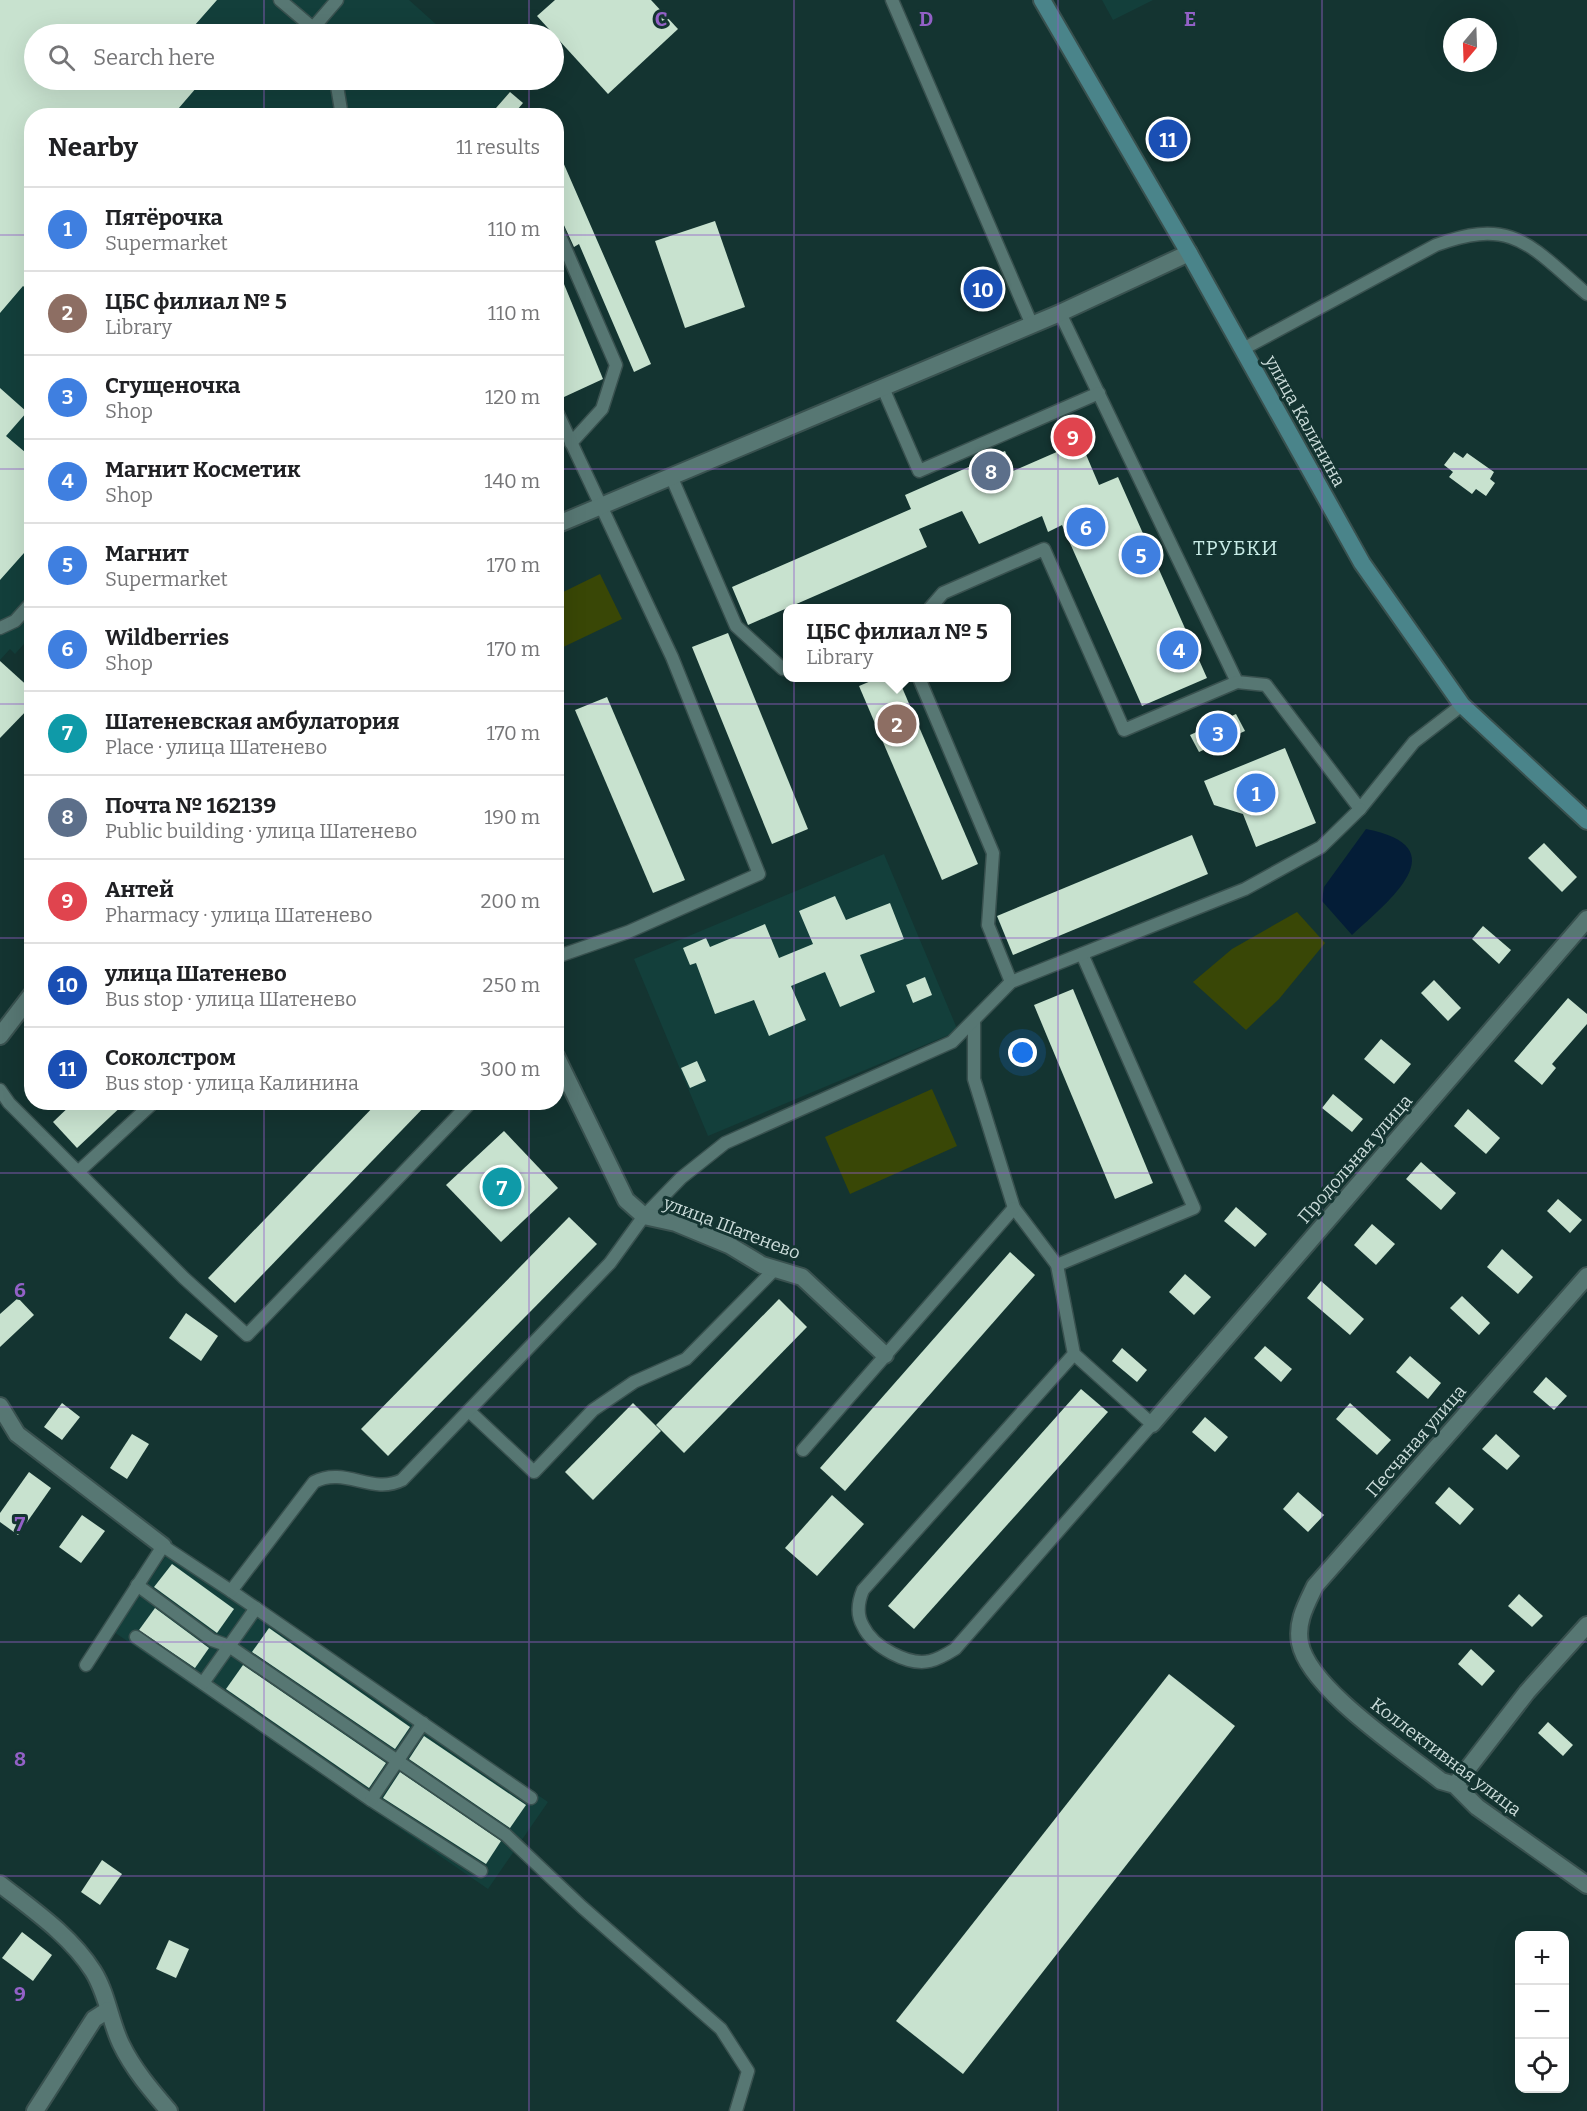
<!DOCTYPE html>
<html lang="en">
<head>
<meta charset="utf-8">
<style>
  body { margin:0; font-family:Bitter,serif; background:#f6f6f6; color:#202124 }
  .controls { position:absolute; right:18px; bottom:18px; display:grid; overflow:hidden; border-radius:12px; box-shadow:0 6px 24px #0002 }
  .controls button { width:54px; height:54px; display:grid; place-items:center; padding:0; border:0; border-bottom:2px solid #e0e0e0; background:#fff; color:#202124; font:30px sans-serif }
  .compass { position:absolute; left:1443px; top:18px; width:54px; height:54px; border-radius:50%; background:#fff; box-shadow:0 6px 24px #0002; rotate:199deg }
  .you { position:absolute; left:1023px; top:1053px; width:21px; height:21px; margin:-15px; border:4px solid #fff; border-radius:50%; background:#1a73e8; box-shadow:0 0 0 9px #1a73e833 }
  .badge { display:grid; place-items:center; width:39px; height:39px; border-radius:50%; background:#805857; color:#fff; font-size:20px; font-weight:700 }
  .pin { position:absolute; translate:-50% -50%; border:3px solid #fff; box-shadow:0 2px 6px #0006 }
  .popup { position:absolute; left:783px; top:604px; width:228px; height:78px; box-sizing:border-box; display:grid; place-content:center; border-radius:12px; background:#fff; filter:drop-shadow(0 2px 4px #0005); font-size:20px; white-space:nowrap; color:#757577 }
  .popup b { font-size:22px; color:#202124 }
  .popup::after { content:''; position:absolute; left:50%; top:100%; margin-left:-12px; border:12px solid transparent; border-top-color:#fff }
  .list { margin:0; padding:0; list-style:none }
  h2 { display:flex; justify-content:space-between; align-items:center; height:78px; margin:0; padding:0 24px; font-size:26px }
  h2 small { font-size:20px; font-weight:400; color:#757577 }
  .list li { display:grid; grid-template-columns:39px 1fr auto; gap:18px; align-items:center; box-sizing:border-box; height:84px; padding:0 24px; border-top:2px solid #e0e0e0 }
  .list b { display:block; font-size:22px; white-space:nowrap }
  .list p { margin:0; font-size:20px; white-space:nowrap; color:#757577 }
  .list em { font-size:20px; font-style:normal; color:#757577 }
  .icon { flex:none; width:33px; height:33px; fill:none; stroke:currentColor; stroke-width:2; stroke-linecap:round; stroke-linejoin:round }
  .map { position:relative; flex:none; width:1587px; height:2111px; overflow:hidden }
  .search { position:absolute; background:#fff; box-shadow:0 6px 24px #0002; left:24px; top:24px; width:540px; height:66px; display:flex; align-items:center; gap:15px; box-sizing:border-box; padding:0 21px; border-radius:33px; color:#757577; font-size:22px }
  .panel { position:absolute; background:#fff; box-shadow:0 6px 24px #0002; left:24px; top:108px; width:540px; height:1002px; border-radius:24px }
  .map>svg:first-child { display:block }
  .built { fill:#133f3b }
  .green { fill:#394706 }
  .water { fill:#041d37 }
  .building { fill:#c8e2cf }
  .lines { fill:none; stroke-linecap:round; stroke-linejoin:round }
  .service-casing { stroke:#39514f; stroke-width:15 }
  .minor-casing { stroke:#39514f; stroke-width:20 }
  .secondary-casing { stroke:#39514f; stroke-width:20 }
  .service { stroke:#577773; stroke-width:12 }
  .minor { stroke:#577773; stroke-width:16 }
  .secondary { stroke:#4a848a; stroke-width:16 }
  .grid { fill:none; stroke:#9361c7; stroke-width:1.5; stroke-opacity:0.55 }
  .labels { text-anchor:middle; stroke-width:6; stroke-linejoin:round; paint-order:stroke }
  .street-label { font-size:18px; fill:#cbdcda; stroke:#143431 }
  .neighbourhood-label { font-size:20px; letter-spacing:1.5px; fill:#c8ece7; stroke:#143431 }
  .grid-label { font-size:20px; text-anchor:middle; font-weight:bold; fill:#9361c7; stroke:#143431; stroke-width:6; stroke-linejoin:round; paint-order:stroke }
</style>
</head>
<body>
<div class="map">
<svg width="1587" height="2111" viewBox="0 0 1587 2111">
  <rect width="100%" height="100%" fill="#143431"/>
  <!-- built -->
  <g class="built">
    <path d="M0,0H409L447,34H34V80H497L510,92L489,115L32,116L31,636L15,654L10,649L0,660Z"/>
    <path d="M1102,0H1153L1113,20Z"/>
    <path d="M884,854L958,1031L708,1136L634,959Z"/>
    <path d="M173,1546L548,1802L488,1889L114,1632Z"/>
  </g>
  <!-- green -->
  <g class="green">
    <path d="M600,574L622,619L557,650V595Z"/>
    <path d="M1297,912L1325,943L1279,999L1246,1030L1193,982L1232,949Z"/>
    <path d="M932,1089L957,1146L850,1194L825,1137Z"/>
  </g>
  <!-- water -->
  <path class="water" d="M1366,829C1458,847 1390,900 1352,935L1322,901L1324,887Z"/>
  <!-- building -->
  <g class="building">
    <path d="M0,0H217L187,34H34V80H203L172,116H32V293L23,286L0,313Z"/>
    <path d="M555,0H651L678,29L608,94L537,16Z"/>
    <path d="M510,92L523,103L512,116H489Z"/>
    <path d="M556,146L651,364L634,372L579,244L574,247L563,223L556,219Z"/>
    <path d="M715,221L745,307L685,328L655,241Z"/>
    <path d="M557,267L603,379L564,397L556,377Z"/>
    <path d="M0,388L27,412L6,436L32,458V544L0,580Z"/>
    <path d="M1076,431L1099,485L1118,477L1207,678L1142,706L1062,525L1048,532L1042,516L979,544L962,511L919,529L927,547L748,625L732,587L911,509L905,495L1005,451L1013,471L1059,451L1054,441Z"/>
    <path d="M1454,452L1463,458L1467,453L1494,472L1490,479L1495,483L1486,496L1476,489L1472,494L1449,477L1453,472L1444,465Z"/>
    <path d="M728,633L808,829L772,844L692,647Z"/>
    <path d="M0,661L32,690V705L0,738Z"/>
    <path d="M878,678H898L978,864L942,880L859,686Z"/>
    <path d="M607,697L685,880L653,893L575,710Z"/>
    <path d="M1236,714L1245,731L1199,752L1190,735Z"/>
    <path d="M1285,748L1316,823L1256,847L1243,814L1214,805L1204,781Z"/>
    <path d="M1192,835L1208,874L1013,955L997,916Z"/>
    <path d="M1544,843L1577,877L1562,892L1528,858Z"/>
    <path d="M835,896L846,920L890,903L904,939L860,955L875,992L840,1007L825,972L791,986L806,1020L769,1036L754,1000L715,1014L696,963L690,965L683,948L706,938L710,947L765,924L779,958L813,944L799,911Z"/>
    <path d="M1483,926L1511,950L1499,964L1472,939Z"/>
    <path d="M925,977L932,995L913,1003L906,985Z"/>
    <path d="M1434,980L1461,1008L1448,1021L1421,993Z"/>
    <path d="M1073,989L1153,1183L1115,1199L1034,1005Z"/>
    <path d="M1568,998L1587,1014V1024L1552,1064L1556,1068L1542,1085L1514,1061Z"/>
    <path d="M1381,1039L1411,1064L1394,1084L1364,1059Z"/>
    <path d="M697,1061L706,1081L690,1088L681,1068Z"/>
    <path d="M1333,1094L1363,1119L1352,1132L1322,1108Z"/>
    <path d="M74,1102H126L77,1148L53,1122Z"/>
    <path d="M378,1102H429L235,1303L208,1278Z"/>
    <path d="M1468,1109L1500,1138L1486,1154L1454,1126Z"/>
    <path d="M504,1131L558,1188L501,1242L446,1185Z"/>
    <path d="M1421,1162L1456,1193L1441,1210L1406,1179Z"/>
    <path d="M1558,1199L1582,1220L1570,1233L1547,1211Z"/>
    <path d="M1236,1207L1267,1234L1255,1247L1224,1221Z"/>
    <path d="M569,1217L597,1244L388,1456L361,1429Z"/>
    <path d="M1372,1224L1395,1244L1376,1265L1354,1245Z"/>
    <path d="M1502,1249L1533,1277L1518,1294L1487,1267Z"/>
    <path d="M1010,1252L1035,1275L845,1491L820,1468Z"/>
    <path d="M1185,1274L1211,1297L1194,1315L1169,1292Z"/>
    <path d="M1321,1281L1364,1319L1350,1335L1307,1298Z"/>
    <path d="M1462,1296L1490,1323L1479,1335L1450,1308Z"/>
    <path d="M18,1298L34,1315L0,1347V1314Z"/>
    <path d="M779,1299L807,1327L684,1453L656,1425Z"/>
    <path d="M186,1313L218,1336L201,1361L169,1338Z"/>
    <path d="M1265,1346L1292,1369L1281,1382L1254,1358Z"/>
    <path d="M1122,1348L1147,1370L1137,1382L1112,1361Z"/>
    <path d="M1410,1356L1441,1383L1428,1399L1396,1372Z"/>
    <path d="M1546,1377L1567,1396L1554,1410L1533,1392Z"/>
    <path d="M1081,1389L1108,1412L914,1629L888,1606Z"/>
    <path d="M62,1403L80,1417L62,1440L44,1427Z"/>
    <path d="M633,1403L661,1431L593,1500L565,1472Z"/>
    <path d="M1350,1403L1391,1440L1377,1455L1336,1419Z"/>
    <path d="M1205,1417L1228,1437L1215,1452L1192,1432Z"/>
    <path d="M132,1434L149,1444L127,1479L110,1468Z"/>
    <path d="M1496,1434L1520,1456L1507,1470L1482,1449Z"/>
    <path d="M29,1472L51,1488L18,1535L0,1522V1513Z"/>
    <path d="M1449,1487L1474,1509L1460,1525L1435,1503Z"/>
    <path d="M1298,1492L1324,1515L1308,1532L1283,1509Z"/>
    <path d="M832,1495L864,1524L817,1576L785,1548Z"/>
    <path d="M82,1515L105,1531L81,1563L59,1547Z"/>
    <path d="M172,1564L234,1609L217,1633L154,1587Z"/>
    <path d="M1519,1594L1543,1616L1532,1627L1508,1606Z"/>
    <path d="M155,1608L209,1648L195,1668L139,1630Z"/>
    <path d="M269,1628L410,1727L395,1749L252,1652Z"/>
    <path d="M1471,1649L1495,1671L1482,1686L1458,1664Z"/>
    <path d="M243,1665L386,1763L369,1788L226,1689Z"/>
    <path d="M1169,1674L1235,1726L963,2074L896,2021Z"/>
    <path d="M1548,1722L1573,1745L1563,1756L1538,1733Z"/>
    <path d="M424,1736L526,1805L510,1828L409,1759Z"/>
    <path d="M400,1772L501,1841L486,1864L383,1798Z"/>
    <path d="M102,1860L122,1874L100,1905L81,1892Z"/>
    <path d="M22,1932L52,1955L33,1981L2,1958Z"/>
    <path d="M169,1940L189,1949L176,1978L156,1969Z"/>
  </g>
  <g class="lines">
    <defs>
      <g id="service">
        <path d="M280,0L313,28L316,34"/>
        <path d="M892,0L1032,325"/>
        <path d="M313,28L337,0"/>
        <path d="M336,80L342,116"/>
        <path d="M556,227L616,365L602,409L571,443"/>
        <path d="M1060,313L1237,682L1266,685L1360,809L1414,742L1462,705"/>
        <path d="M1243,349L1436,245C1514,216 1531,247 1587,294"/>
        <path d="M883,388L919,471L1099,393"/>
        <path d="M556,410L672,657L759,874L628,932L556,957"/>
        <path d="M671,476L736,626L783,669H788"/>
        <path d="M930,608L943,593L1044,549L1124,730L1237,682"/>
        <path d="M0,628L15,621L32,602"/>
        <path d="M919,678L993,853L988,925L1011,982"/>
        <path d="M974,1022V1079L1014,1208L1057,1265L1074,1354L1152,1424L955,1649C947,1654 939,1659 930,1661C908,1666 873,1647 863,1626C856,1614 858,1602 863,1590L1074,1354"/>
        <path d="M0,1090L9,1103L184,1278L247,1335L471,1102"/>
        <path d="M78,1172L154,1102"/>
        <path d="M1057,1265L1194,1208L1082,954"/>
        <path d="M469,1411L534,1472L593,1410L634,1382L686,1359L775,1269"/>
        <path d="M803,1450L1014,1208"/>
        <path d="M137,1585L212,1640L229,1646L506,1835L582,1907L721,2029L748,2071L736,2111"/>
        <path d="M231,1591L531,1798"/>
        <path d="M136,1637L371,1800L481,1871"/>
        <path d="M86,1665L163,1546L231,1591L314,1482C345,1466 372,1495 402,1480L610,1263L644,1216L681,1178L725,1143L952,1042L1011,982L1245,889L1321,847L1360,809"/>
        <path d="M203,1683L256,1608"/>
        <path d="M371,1800L423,1723"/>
      </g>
      <g id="minor">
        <path d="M556,525L1060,313L1189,253"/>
        <path d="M0,1036L32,994"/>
        <path d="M556,1056L626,1200L644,1216L676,1223L729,1245L762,1265L802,1277L885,1355"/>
        <path d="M1587,1276L1315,1586C1306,1605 1296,1622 1300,1643C1309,1689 1404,1751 1441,1781L1455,1785L1477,1807L1587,1885"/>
        <path d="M0,1406L17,1434L163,1546"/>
        <path d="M1152,1424L1587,919"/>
        <path d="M1455,1785L1527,1692L1587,1625"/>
        <path d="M0,1884C33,1910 70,1935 93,1971C107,1993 110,2021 121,2044C133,2069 151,2090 169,2111"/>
        <path d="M35,2111L94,2019L108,2010"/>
      </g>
      <path id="secondary" d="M1042,0L1189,253L1362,563L1462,705L1587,821"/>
    </defs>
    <!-- service casing -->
    <use href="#service" class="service-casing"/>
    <!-- minor casing -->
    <use href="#minor" class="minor-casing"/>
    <!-- secondary casing -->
    <use href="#secondary" class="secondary-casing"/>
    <!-- service -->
    <use href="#service" class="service"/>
    <!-- minor -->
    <use href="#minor" class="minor"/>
    <!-- secondary -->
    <use href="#secondary" class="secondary"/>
  </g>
  <!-- grid -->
  <path class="grid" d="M264,0V34M529,0V34M794,0V2111M1058,0V2111M1322,0V2111M264,80V116M529,80V116M0,235H32M556,235H1587M0,469H32M556,469H1587M0,704H32M556,704H1587M0,938H32M556,938H1587M264,1102V2111M529,1102V2111M0,1173H1587M0,1407H1587M0,1642H1587M0,1876H1587"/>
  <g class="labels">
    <!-- street labels -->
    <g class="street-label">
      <text transform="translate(1305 421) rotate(61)" y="6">улица Калинина</text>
      <text transform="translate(1355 1159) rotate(-49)" y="6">Продольная улица</text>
      <text transform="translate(732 1228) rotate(21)" y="6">улица Шатенево</text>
      <text transform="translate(1416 1441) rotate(-49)" y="6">Песчаная улица</text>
      <text transform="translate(1446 1757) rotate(37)" y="6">Коллективная улица</text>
    </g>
    <!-- neighbourhood labels -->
    <g class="neighbourhood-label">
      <text x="1236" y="555">ТРУБКИ</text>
    </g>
  </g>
  <g class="grid-label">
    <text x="661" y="26">C</text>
    <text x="926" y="26">D</text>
    <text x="1190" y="26">E</text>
    <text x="20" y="1297">6</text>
    <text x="20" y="1531">7</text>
    <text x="20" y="1766">8</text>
    <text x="20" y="2001">9</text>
  </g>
</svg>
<div class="controls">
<button>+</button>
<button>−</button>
<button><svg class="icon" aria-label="locate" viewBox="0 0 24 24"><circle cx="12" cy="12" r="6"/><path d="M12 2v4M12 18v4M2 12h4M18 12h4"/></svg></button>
</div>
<svg class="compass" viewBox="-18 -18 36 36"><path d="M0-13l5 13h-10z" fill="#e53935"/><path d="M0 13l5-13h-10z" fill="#757577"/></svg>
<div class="you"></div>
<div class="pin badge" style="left:1256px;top:793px;background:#3f7fe0">1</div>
<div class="pin badge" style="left:897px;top:724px;background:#8d6e63">2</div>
<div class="popup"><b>ЦБС филиал № 5</b>Library</div>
<div class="pin badge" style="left:1218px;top:733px;background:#3f7fe0">3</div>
<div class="pin badge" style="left:1179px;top:650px;background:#3f7fe0">4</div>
<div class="pin badge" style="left:1141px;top:555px;background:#3f7fe0">5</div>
<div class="pin badge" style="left:1086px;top:527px;background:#3f7fe0">6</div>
<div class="pin badge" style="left:502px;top:1187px;background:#0f9aa8">7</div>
<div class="pin badge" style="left:991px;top:471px;background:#5c6f8a">8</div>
<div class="pin badge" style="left:1073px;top:437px;background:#e0444e">9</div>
<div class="pin badge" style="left:983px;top:289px;background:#1a4fb4">10</div>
<div class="pin badge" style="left:1168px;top:139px;background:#1a4fb4">11</div>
<div class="search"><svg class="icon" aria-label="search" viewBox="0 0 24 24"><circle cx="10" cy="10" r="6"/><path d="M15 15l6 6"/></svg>Search here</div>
<section class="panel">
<h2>Nearby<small>11 results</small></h2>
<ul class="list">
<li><span class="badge" style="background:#3f7fe0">1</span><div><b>Пятёрочка</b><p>Supermarket</p></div><em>110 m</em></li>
<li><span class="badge" style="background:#8d6e63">2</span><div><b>ЦБС филиал № 5</b><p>Library</p></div><em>110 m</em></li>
<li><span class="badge" style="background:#3f7fe0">3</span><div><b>Сгущеночка</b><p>Shop</p></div><em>120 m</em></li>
<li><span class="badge" style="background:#3f7fe0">4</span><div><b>Магнит Косметик</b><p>Shop</p></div><em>140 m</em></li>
<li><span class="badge" style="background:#3f7fe0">5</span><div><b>Магнит</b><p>Supermarket</p></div><em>170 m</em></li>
<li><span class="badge" style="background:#3f7fe0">6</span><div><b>Wildberries</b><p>Shop</p></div><em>170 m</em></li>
<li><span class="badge" style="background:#0f9aa8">7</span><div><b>Шатеневская амбулатория</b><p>Place · улица Шатенево</p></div><em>170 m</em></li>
<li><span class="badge" style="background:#5c6f8a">8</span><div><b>Почта № 162139</b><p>Public building · улица Шатенево</p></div><em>190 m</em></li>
<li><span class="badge" style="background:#e0444e">9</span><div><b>Антей</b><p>Pharmacy · улица Шатенево</p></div><em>200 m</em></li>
<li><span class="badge" style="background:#1a4fb4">10</span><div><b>улица Шатенево</b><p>Bus stop · улица Шатенево</p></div><em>250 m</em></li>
<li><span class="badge" style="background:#1a4fb4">11</span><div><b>Соколстром</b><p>Bus stop · улица Калинина</p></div><em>300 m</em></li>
</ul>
</section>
</div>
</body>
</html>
